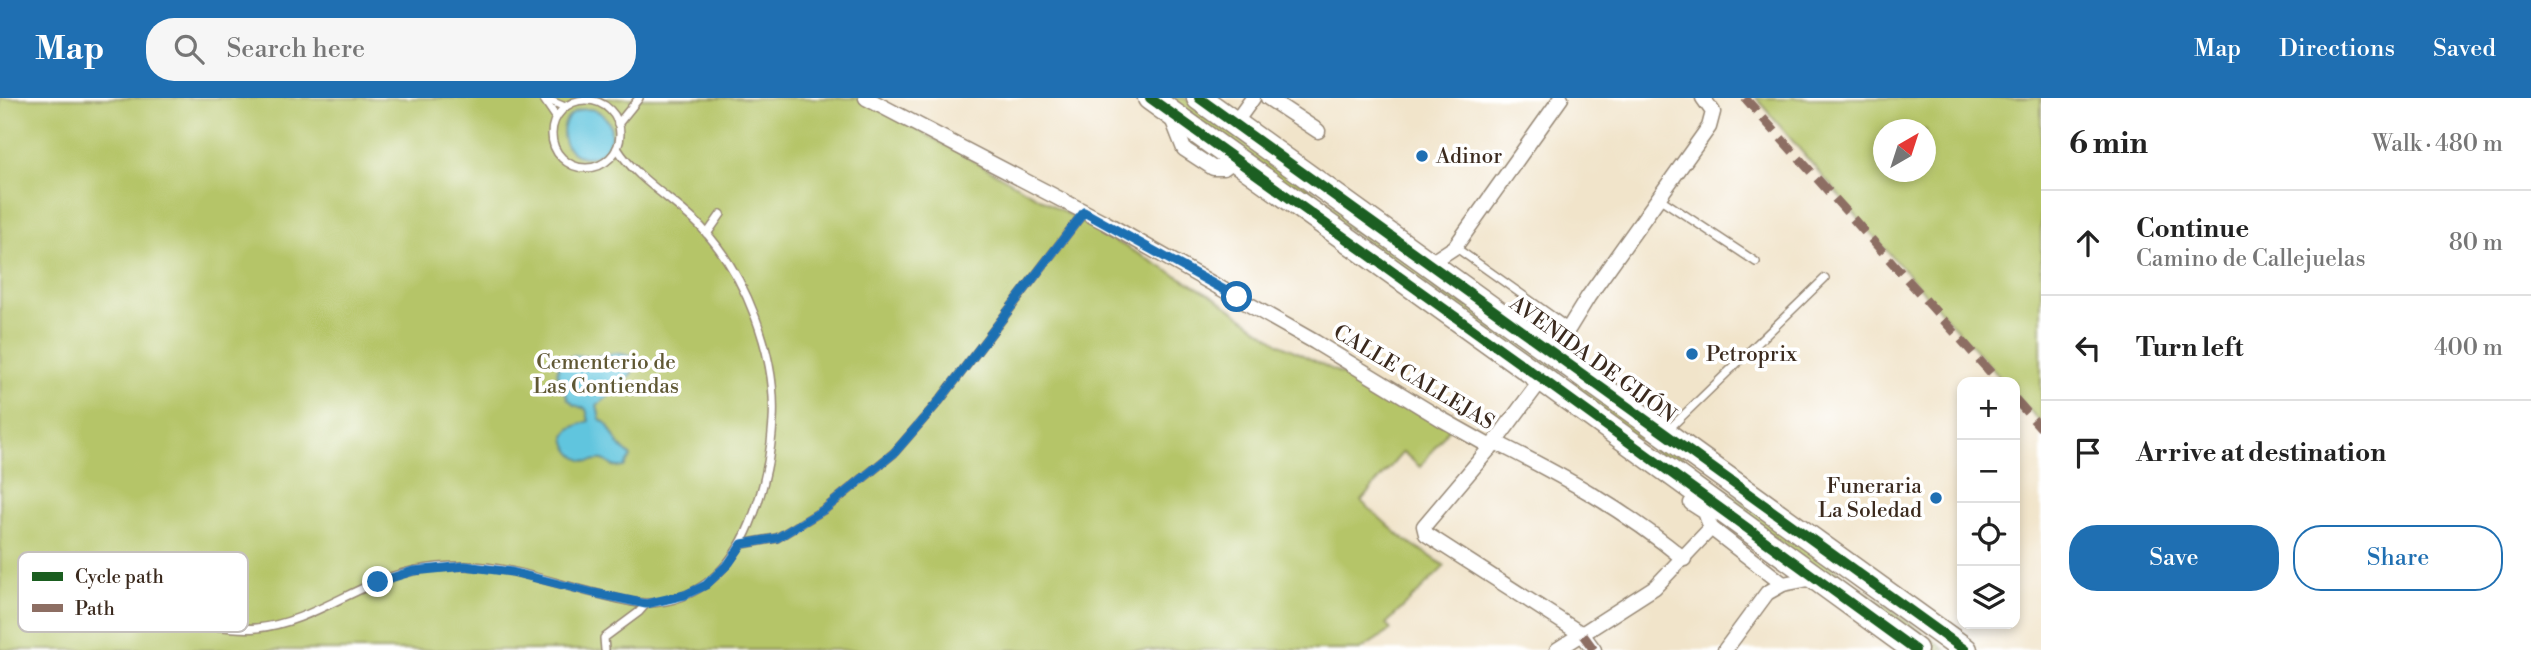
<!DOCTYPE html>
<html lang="en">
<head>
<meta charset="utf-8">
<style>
  body { margin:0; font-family:"Libre Bodoni",serif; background:#f6f6f6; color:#222 }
  .controls { position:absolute; right:21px; bottom:21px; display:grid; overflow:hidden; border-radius:14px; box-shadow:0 4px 10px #0003 }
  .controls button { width:63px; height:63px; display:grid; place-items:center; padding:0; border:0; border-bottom:2px solid #e0e0e0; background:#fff; color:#222; font:35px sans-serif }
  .compass { position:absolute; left:1873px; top:21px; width:63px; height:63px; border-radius:50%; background:#fff; box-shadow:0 4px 10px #0003; rotate:39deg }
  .stop { position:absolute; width:21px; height:21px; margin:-16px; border:5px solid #1f6fb2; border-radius:50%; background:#fff }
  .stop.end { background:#1f6fb2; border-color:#fff; box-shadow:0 2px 7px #0008 }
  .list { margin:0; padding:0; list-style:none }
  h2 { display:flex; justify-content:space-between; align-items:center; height:91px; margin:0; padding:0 28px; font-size:30px }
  h2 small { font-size:23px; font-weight:400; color:#767676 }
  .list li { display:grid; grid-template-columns:46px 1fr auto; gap:21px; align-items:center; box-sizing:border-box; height:105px; padding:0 28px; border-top:2px solid #e0e0e0 }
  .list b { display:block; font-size:26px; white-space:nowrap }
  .list p { margin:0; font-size:23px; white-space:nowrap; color:#767676 }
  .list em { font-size:23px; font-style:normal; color:#767676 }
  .actions { display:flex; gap:14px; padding:21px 28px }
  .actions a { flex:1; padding:16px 0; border:2px solid #1f6fb2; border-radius:28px; text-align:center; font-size:24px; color:#1f6fb2 }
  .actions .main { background:#1f6fb2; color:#fff }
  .icon { flex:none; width:38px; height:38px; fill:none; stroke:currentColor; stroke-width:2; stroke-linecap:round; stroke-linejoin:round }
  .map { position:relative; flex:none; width:2041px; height:552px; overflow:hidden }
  header { display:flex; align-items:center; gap:42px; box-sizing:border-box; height:98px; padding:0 35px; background:#1f6fb2; color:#fff }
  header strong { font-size:33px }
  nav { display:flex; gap:38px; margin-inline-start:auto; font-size:24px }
  .search { width:490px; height:63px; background:#f6f6f6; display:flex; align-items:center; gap:18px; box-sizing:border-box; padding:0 24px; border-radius:28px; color:#767676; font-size:26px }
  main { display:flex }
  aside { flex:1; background:#fff }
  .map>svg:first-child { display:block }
  .green { fill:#b5c567; stroke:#787842; stroke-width:2; fill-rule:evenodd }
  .water { fill:#60c5de; stroke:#4e787e; stroke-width:2 }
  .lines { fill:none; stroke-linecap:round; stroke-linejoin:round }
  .lane-casing { stroke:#968774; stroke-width:10 }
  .street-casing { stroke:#968774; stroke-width:17 }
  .highway-casing { stroke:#968774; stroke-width:27 }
  .lane { stroke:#fff; stroke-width:7 }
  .street { stroke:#fff; stroke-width:14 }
  .highway { stroke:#fff; stroke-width:24 }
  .quiet { stroke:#8d6e63; stroke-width:9; stroke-dasharray:18 9; stroke-linecap:butt }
  .cycleway-casing { stroke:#fff; stroke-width:15 }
  .cycleway { stroke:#1b5e20; stroke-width:10 }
  .route { stroke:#1f6fb2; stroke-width:9 }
  .poi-dot { fill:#1f6fb2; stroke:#fff; stroke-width:2.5 }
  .labels { text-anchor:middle; stroke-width:7; stroke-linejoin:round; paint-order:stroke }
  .poi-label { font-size:21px; fill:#3b2a1e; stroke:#fff; text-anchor:start }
  .street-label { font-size:21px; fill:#3b2a1e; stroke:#fff }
  .park-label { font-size:21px; fill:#605834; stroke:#fff }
  .key { fill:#fff; stroke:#c4bfbc; stroke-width:2 }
  .key-label { font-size:19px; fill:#3b2a1e }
</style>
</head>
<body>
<header>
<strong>Map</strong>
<div class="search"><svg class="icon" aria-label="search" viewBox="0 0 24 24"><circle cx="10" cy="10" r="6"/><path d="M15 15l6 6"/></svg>Search here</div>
<nav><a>Map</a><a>Directions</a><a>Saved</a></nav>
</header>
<main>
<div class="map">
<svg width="2041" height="552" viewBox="0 0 2041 552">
  <rect width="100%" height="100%" fill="#fff"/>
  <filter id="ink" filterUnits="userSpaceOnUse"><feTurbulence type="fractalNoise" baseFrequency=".0143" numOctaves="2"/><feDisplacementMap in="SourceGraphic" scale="14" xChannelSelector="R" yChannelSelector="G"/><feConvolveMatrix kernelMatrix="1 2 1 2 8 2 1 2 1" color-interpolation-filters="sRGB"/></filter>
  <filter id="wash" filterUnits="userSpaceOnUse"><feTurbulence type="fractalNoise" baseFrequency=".00686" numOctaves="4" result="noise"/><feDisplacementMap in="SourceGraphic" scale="28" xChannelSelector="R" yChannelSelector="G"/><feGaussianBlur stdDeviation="1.57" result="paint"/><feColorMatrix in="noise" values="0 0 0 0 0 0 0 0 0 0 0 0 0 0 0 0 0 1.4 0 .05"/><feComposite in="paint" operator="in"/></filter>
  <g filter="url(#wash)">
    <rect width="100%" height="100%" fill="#f1e4ca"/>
    <!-- green -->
    <g class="green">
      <path d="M0,0H862L1213,198L1280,246L1450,329L1420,369L1403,354L1361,403L1401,439L1445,468L1386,526L1391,532L1360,552H0Z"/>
      <path d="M1166,0H1185L1561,272L1557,281Z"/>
      <path d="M1756,0H2041V325L2015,296V284H2004L1871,135ZM1884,32H1926V74H1884Z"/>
      <path d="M1575,281L1946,552H1930L1571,293Z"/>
    </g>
    <!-- water -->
    <g class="water">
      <circle cx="587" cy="35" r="24"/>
      <path d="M615,255L633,258L637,261C634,281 612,296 597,307L600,321L607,326L619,347L631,358L624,369C609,370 613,366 603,362C598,361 591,364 586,363C573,361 566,349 565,338L571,330L589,323L586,311L574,307L568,301L557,275L559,267L564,261L574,257L591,259Z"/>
    </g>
  </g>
  <g filter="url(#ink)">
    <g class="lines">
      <defs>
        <g id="lane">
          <path d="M543,0L556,19"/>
          <path d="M544,0L565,9"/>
          <circle cx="586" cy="36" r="34"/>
          <path d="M618,26L639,0"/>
          <path d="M1659,100L1756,164"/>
          <path d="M707,136L721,116"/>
          <path d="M1455,149L1569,230"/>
          <path d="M1667,333L1825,180"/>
          <path d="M742,446L777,440L825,411L894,355L940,302L1084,114"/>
          <path d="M204,527C222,529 239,532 257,530C299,526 336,501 375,485C402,473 433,468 462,468C511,467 560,488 607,498C620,501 635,506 649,505C699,503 732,470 750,426C763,394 771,358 773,323C777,257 746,177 701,129C675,102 637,82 617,50"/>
          <path d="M605,552L604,540L639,514L646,506"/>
        </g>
        <g id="street">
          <path d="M866,0L1104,124L1315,244L1443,322L1491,349"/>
          <path d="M1268,0L1318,33"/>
          <path d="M1171,18L1184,51L1213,70H1224L1236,61"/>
          <path d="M1235,25L1253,0"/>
          <path d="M1429,166L1455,149L1561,0"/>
          <path d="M1553,256L1588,199L1709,29L1713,14L1703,0"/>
          <path d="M1542,281L1495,344L1424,428L1426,436L1583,537L1594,552"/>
          <path d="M1495,344C1563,378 1625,412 1684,461"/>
          <path d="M1691,405L1705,414L1711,430L1783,486"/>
          <path d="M1557,552L1655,489L1711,430"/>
          <path d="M1725,552L1767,495L1783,486L1814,480"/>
        </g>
        <g id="highway">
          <path d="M1150,0L1542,281L1915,552"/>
          <path d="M1199,0L1965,552"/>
        </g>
      </defs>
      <!-- lane casing -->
      <use href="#lane" class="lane-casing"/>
      <!-- street casing -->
      <use href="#street" class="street-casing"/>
      <!-- highway casing -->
      <use href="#highway" class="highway-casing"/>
      <!-- lane -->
      <use href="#lane" class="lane"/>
      <!-- street -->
      <use href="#street" class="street"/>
      <!-- highway -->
      <use href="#highway" class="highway"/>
      <!-- quiet -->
      <g class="quiet">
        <path d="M1745,0L1999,284"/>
        <path d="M2015,301L2041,330"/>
        <path d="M1583,537L1594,552"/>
      </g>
      <defs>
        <g id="cycleway">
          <path d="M1150,0L1542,281L1915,552"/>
          <path d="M1199,0L1965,552"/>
        </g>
      </defs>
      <!-- cycleway casing -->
      <use href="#cycleway" class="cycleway-casing"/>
      <!-- cycleway -->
      <use href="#cycleway" class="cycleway"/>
    </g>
  </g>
  <g class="lines" filter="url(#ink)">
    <!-- route -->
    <path class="route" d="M378,484L413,473L465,468L512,474L594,495L646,506L685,497L706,487L729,465L742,446L777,440L825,411L894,355L940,302L1084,114L1237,199"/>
  </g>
  <!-- markers -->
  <g class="poi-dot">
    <circle cx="1422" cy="58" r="7"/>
    <circle cx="1692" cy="256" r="7"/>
    <circle cx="1936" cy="400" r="7"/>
  </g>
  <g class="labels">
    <!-- poi labels -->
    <g class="poi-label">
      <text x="1436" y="65">Adinor</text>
      <text x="1706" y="263">Petroprix</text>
      <text x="1922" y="395" text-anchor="end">Funeraria<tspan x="1922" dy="24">La Soledad</tspan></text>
    </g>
    <!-- street labels -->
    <g class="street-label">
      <text transform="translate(1593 261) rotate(36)" y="7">AVENIDA DE GIJÓN</text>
      <text transform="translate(1414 279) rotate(31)" y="7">CALLE CALLEJAS</text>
    </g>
    <!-- park labels -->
    <g class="park-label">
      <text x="606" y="271">Cementerio de<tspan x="606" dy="24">Las Contiendas</tspan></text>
    </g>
  </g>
  <!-- legend -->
  <rect x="18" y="454" width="230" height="80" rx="10" class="key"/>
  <rect x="32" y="474" width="31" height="9" fill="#1b5e20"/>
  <rect x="32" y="506" width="31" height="8" fill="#8d6e63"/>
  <g class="key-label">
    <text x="75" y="485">Cycle path</text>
    <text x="75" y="517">Path</text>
  </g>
</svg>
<div class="controls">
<button>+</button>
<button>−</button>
<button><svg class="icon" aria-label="locate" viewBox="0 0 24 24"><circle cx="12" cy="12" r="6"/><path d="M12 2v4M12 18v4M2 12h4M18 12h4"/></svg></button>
<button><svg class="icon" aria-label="layers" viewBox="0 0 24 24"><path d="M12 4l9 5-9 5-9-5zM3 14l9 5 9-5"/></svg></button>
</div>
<svg class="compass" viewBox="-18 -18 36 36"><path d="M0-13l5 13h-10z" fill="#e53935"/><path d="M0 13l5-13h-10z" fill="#767676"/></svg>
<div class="stop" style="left:1237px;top:199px"></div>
<div class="stop end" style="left:378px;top:484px"></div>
</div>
<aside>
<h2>6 min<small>Walk · 480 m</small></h2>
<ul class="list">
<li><svg class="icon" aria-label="ahead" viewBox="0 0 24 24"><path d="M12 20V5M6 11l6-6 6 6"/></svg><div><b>Continue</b><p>Camino de Callejuelas</p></div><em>80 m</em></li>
<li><svg class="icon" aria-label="left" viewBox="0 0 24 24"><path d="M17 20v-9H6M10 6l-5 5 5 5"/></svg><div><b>Turn left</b></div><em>400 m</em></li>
<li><svg class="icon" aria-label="arrive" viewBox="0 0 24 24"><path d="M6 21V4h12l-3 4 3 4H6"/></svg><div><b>Arrive at destination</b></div></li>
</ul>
<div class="actions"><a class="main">Save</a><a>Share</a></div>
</aside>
</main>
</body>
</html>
